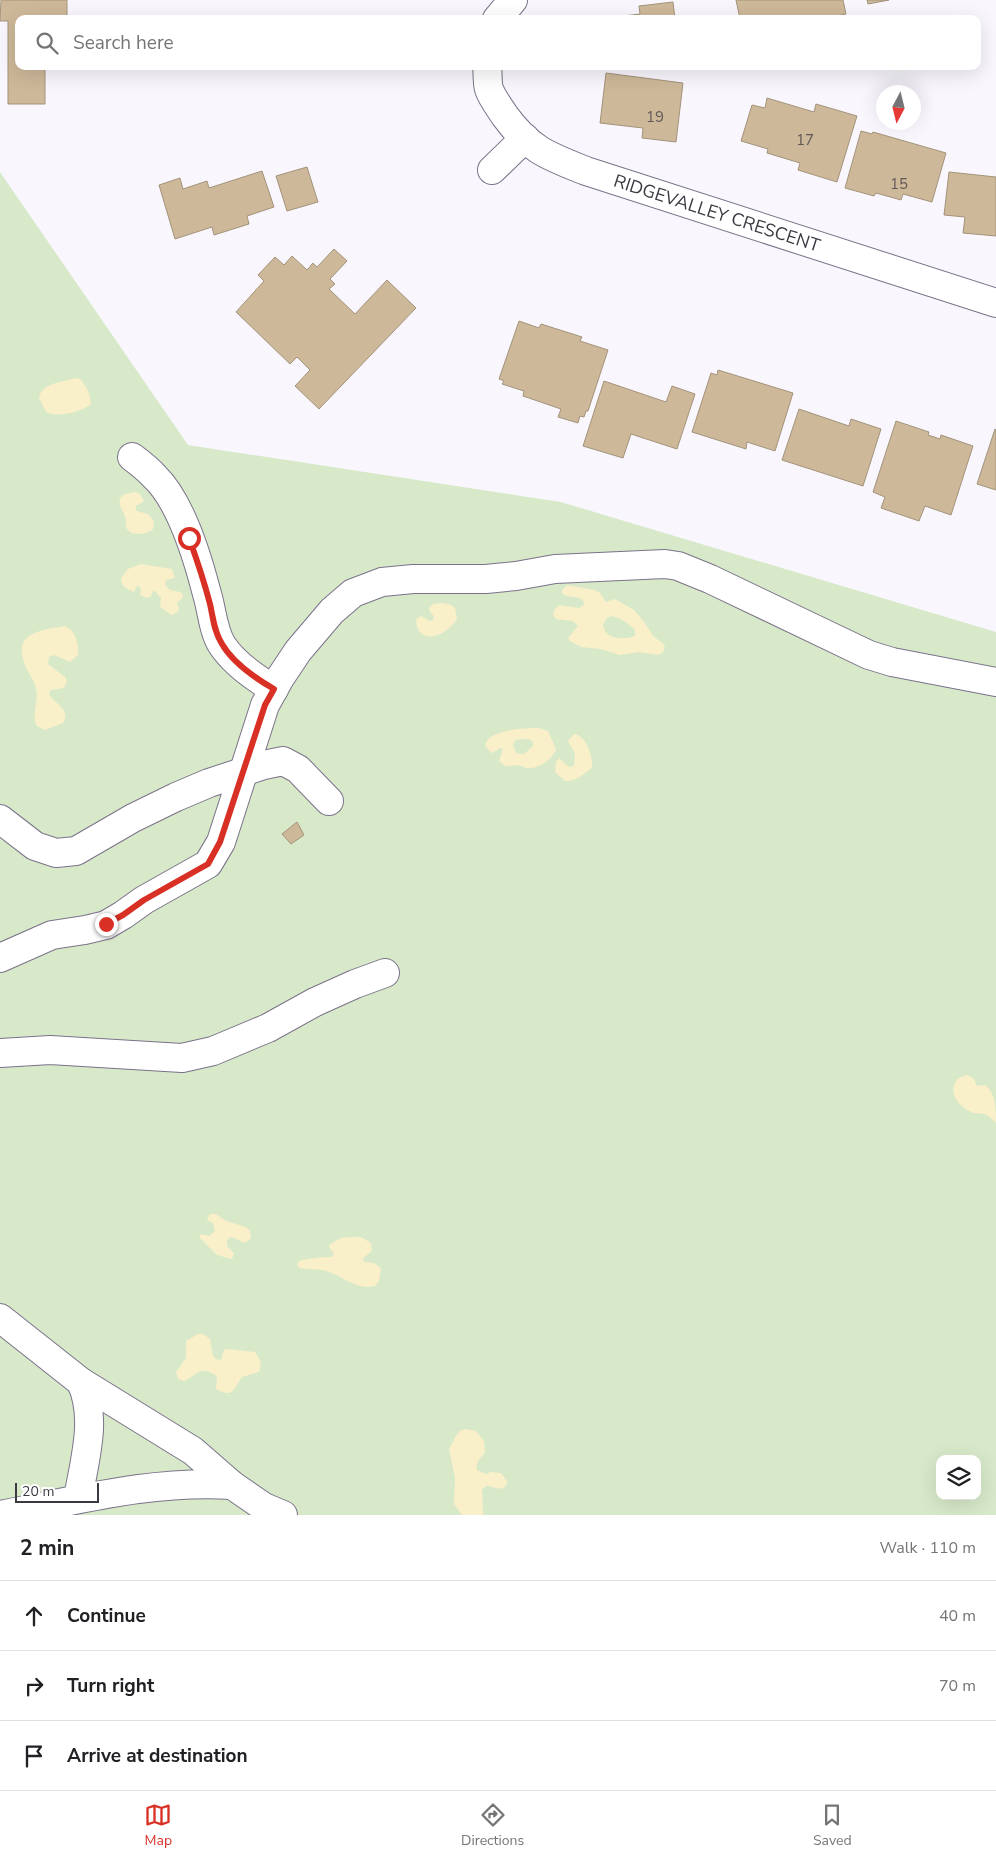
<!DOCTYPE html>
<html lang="en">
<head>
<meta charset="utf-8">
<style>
  body { margin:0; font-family:"Nunito Sans",sans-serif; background:#f6f6f6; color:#202124 }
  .controls { position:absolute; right:15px; bottom:15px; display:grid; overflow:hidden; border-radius:10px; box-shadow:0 5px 20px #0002 }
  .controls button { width:45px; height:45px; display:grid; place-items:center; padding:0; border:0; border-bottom:1px solid #e0e0e0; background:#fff; color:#202124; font:25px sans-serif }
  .compass { position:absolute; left:876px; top:85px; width:45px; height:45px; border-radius:50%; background:#fff; box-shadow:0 5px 20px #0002; rotate:187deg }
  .scale { position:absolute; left:15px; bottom:12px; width:84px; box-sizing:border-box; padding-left:5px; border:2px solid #3c3943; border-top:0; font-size:14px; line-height:18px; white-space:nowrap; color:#3c3943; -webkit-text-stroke:4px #fff; paint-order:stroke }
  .stop { position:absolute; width:15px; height:15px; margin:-11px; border:4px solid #d93025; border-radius:50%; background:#fff }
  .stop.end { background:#d93025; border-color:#fff; box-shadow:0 1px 5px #0008 }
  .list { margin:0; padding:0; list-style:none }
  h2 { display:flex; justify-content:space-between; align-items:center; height:65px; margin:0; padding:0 20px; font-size:21px }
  h2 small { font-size:16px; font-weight:400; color:#757577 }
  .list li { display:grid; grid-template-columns:32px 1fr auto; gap:15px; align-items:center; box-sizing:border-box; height:70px; padding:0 20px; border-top:1px solid #e0e0e0 }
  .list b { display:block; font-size:19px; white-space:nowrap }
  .list em { font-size:16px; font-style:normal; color:#757577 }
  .icon { flex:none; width:28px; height:28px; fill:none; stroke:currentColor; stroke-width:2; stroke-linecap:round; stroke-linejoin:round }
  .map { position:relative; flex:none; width:996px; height:1515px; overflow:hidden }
  .search { position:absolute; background:#fff; box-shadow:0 5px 20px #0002; left:15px; right:15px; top:15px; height:55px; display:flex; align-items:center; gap:12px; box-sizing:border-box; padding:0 18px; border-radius:10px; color:#757577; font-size:19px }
  .sheet { height:275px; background:#fff }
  nav { display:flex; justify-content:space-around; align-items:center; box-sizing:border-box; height:70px; border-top:1px solid #e0e0e0; background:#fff; font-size:14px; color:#757577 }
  nav a { display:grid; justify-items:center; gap:2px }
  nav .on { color:#d93025 }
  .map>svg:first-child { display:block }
  .green { fill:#d8e9ca; fill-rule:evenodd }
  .sand { fill:#f9efc9; fill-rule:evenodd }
  .building { fill:#cdb899; stroke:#a3937b }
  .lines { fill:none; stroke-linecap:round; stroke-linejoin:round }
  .minor-casing { stroke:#7a728a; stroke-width:30 }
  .minor { stroke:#fff; stroke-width:28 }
  .route { stroke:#d93025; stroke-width:6 }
  .labels { text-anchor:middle; stroke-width:4; stroke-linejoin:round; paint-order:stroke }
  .number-label { font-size:15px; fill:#605958 }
  .street-label { font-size:18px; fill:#3c3943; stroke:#fff }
</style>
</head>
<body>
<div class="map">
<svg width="996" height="1515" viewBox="0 0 996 1515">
  <rect width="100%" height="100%" fill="#f9f7fd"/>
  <!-- green -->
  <path class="green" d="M0,172L188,445L561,502L996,632V1515H0ZM940,1459H977V1496H940Z"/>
  <!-- sand -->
  <g class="sand">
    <path d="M75,378L80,379C87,387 90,393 91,404C83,412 56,418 46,412L39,398C42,382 62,383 75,378Z"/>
    <path d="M135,492L140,494L144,501L136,506V511L148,514L154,521L153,529C148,534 131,537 127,529C125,525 127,521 125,517C123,509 118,507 120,498L125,494Z"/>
    <path d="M141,564L172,569L175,578L166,580L165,585L170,590L180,592L183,595L182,599L177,603L179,608L178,612L172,615L160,607L161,598L155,591H153L151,596L147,598L140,595L141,589L139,586H137L134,592C126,589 121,586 121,578L128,569Z"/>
    <path d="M567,585L594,590L600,593L606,602L615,599L634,610L645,623L653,636L664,644C666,650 663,653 658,655L639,652L620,655L601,649L581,647L570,641L568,638L578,626L573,621L556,619L553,615L554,610L559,605L579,608L585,604C581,593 569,600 562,593V590ZM611,616C621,618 628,623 635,630V636C623,640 605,640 603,625L607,618Z"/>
    <path d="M443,603L451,605L455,608L457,619C447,636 417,648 416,619L421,616L430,621L433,620L434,616L430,612L429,608L433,604Z"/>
    <path d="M65,626C76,631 79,644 78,655L70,662L54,655L49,657L48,664L65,677L67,681L64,688L51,690L49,693L50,696C57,704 71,711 63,723L45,730L37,726C31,716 39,701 36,689C35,682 31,678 28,671C10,634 35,631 65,626Z"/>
    <path d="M539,728L548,731L556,749C553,759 539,769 528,768C521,768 527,767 521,766C516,764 511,767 505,766L499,761L503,749L500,748L494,752L491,753L485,745C489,729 525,728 539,728ZM523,739H529L533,742V746L524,754L516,753L513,744L516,740Z"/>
    <path d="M574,734C586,735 593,756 592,767C585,774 575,782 565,781L555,772L556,762L559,758L569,767L574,766L575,754L568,741Z"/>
    <path d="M968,1075L974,1079L977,1086L985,1085C996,1093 996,1109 996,1123C993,1120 990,1116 986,1115C983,1113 978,1114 974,1113C963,1110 948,1095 955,1083C958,1077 963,1076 968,1075Z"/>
    <path d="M211,1214H216L226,1221L246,1227L250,1231L251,1238L245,1243L231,1237L227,1240V1246L234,1253L232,1259L217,1255L199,1237L201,1234L209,1236L215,1231L213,1223L207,1220L209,1215Z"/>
    <path d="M351,1237H361L371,1243L372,1251L363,1258L364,1262L374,1263L381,1268L379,1281L375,1286C355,1291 340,1273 322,1270C313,1269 306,1270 298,1267L297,1264L299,1261C310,1258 320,1257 331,1257L334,1254L329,1247L330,1244L341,1238Z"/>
    <path d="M198,1334H203L210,1339L213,1356L216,1359L221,1360L224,1350L227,1349L255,1352L261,1362L259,1372L242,1377C234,1389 233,1399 216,1389L217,1376C200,1364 198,1375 184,1381L178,1379L176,1372L186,1358V1341Z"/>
    <path d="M465,1429L476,1431L484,1441L485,1452C481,1458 475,1462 477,1470L486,1474L491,1472L501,1473L507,1481L506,1486C498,1492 494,1486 486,1486L482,1490L483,1515H462L454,1504L455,1478L449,1449L457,1434L460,1431Z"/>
  </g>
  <!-- building -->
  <g class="building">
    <path d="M1,0H67V19H19V66H45V104H8V21H0Z"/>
    <path d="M736,0H843L846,14L825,19H740Z"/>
    <path d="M867,0H889L868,4Z"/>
    <path d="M673,2L675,19H598L640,14L639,6Z"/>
    <path d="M606,73L683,83L676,142L642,138L643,128L600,123Z"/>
    <path d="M767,98L814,112L816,104L857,116L837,182L798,170L800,163L767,153L768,149L741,141L752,105L765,108Z"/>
    <path d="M861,131L872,134L873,132L946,153L932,202L903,194L901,200L876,193L874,196L845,188Z"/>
    <path d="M307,167L318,202L287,211L276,176Z"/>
    <path d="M262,171L274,207L247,216L249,224L214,235L212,227L175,239L159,185L180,178L183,189L207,181L209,188Z"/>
    <path d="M949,172L996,177V236L963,233L965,217L944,215Z"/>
    <path d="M334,249L347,261L330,279L335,284L329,289L355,314L387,280L416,308L319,409L295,386L310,370L297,357L290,364L236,312L264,281L258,275L275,257L284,265L292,256L307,270L313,263L317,267Z"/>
    <path d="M519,321L539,328L541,324L582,337L580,341L608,350L588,411H586L584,417L580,416L578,423L558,417L561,409L523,396L524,391L502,384L504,381L499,379Z"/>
    <path d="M718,370L793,393L775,451L747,442L746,449L692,432L711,373L717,375Z"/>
    <path d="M604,381L666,402L672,386L695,394L677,449L631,434L623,458L583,446Z"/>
    <path d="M799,409L849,426L851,419L881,429L863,486L782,460Z"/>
    <path d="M896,421L929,432L928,435L940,439L941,435L973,446L951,515L925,506L919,521L881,508L885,497L873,492Z"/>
    <path d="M995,429L996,430V490L977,484Z"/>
    <path d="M297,822L304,835L291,844L282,834Z"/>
  </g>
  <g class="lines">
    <defs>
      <g id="minor">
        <path d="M497,19L513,0"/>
        <path id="s1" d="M487,66C488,73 487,83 489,89C492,98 500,108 505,116C530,150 548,156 586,171L996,303"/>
        <path d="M492,170L525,138"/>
        <path d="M132,457C140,463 148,469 155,477C181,502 198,559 207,594C212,610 213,631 222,645C234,663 255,678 274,689"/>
        <path d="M0,819L35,846L56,853L76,851L133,818L176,797L209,783L264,765L283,761L298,769L329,801"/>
        <path d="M0,958L52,935L85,930L106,925L123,915L144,900L208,864L221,842L265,705L280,678L298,651L332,611L353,593L382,582L413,579H486L516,576L555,569L665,564L678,566L710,579L869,655L892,662L996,682"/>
        <path d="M0,1053L50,1050L182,1058L213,1051L268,1028L315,1002L355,984L385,973"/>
        <path d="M0,1318L81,1382L193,1451L232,1485L264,1507L283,1515"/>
        <path d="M78,1499C84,1461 98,1419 81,1382"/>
        <path d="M0,1515C79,1500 152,1480 232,1485"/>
      </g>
    </defs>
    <!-- minor casing -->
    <use href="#minor" class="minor-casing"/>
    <!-- minor -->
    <use href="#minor" class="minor"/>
  </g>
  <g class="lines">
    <!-- route -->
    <path class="route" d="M106,924L123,915L144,900L208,864L220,842L265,705L274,689C255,678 233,663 222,644C214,632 213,617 210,604C204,581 197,560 189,538"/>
  </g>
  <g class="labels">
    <!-- number labels -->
    <g class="number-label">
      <text x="655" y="122">19</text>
      <text x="805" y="145">17</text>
      <text x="899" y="189">15</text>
    </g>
    <!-- street labels -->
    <g class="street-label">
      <text dy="6" stroke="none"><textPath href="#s1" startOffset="292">RIDGEVALLEY CRESCENT</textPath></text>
    </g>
  </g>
</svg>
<div class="controls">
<button><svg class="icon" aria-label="layers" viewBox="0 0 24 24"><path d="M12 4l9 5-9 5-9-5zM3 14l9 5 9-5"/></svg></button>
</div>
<svg class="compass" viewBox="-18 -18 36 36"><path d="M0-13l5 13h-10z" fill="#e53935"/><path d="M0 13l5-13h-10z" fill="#757577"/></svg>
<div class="scale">20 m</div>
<div class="stop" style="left:189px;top:538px"></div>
<div class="stop end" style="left:106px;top:924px"></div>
<div class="search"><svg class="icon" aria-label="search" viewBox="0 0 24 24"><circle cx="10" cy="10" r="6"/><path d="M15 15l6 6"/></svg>Search here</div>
</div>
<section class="sheet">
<h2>2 min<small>Walk · 110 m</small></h2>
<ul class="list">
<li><svg class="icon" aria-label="ahead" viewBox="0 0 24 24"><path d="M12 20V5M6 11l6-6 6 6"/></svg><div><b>Continue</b></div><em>40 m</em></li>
<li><svg class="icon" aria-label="right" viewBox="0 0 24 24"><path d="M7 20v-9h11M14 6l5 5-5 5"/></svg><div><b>Turn right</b></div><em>70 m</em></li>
<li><svg class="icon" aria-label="arrive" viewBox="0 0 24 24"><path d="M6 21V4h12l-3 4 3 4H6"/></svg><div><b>Arrive at destination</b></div></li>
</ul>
</section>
<nav>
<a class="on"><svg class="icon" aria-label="map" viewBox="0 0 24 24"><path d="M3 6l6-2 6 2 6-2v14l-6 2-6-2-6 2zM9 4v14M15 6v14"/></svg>Map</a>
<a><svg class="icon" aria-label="directions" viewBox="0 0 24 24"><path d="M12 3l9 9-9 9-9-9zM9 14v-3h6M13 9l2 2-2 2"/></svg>Directions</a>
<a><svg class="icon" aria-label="saved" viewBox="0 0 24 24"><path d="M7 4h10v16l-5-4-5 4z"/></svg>Saved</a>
</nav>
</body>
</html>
